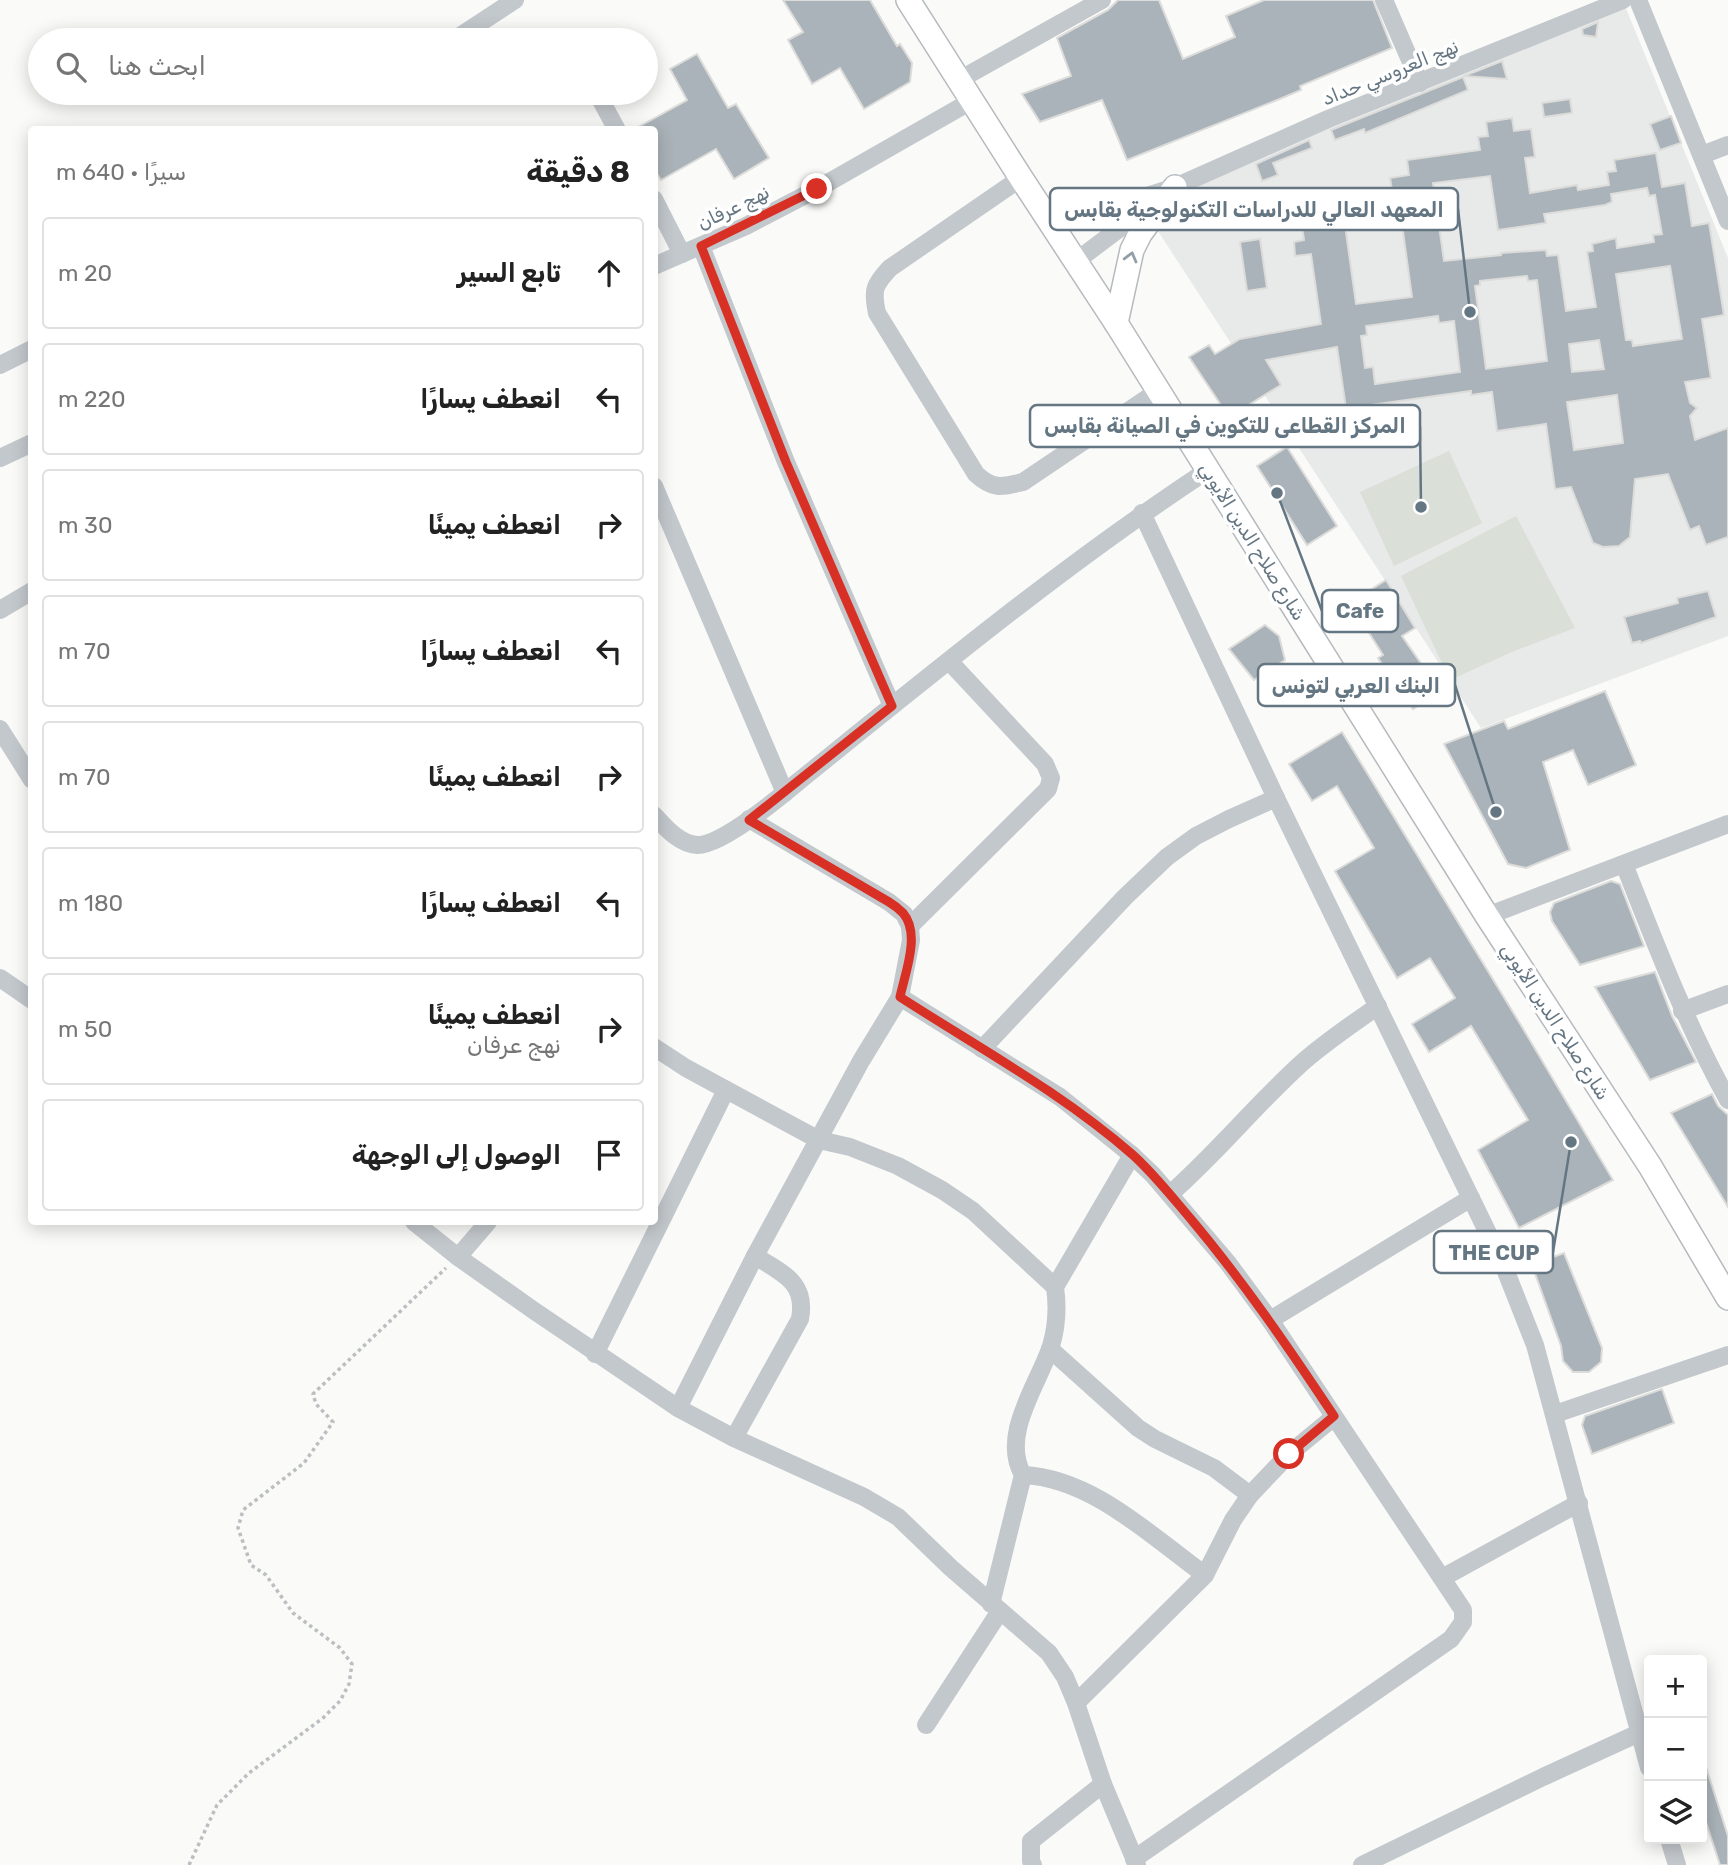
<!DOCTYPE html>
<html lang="ar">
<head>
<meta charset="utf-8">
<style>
  body { margin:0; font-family:Rubik,Vazirmatn,sans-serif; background:#f2f2f2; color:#222; direction:rtl }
  .controls { position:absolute; right:21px; bottom:21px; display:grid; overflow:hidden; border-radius:7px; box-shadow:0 4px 18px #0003 }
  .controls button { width:63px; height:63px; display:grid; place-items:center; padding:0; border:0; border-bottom:2px solid #e0e0e0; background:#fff; color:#222; font:35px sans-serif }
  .stop { position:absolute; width:21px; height:21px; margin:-16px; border:5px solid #d93025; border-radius:50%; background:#fff }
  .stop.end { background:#d93025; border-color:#fff; box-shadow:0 2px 7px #0008 }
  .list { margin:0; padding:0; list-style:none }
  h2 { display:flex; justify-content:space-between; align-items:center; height:91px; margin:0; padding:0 28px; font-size:30px }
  h2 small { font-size:23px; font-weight:400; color:#767676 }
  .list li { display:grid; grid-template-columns:46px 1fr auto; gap:21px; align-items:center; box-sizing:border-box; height:112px; margin:0 14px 14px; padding:0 14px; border:2px solid #e0e0e0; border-radius:7px }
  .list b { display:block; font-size:26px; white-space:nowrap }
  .list p { margin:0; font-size:23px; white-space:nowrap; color:#767676 }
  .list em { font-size:23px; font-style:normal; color:#767676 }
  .icon { flex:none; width:38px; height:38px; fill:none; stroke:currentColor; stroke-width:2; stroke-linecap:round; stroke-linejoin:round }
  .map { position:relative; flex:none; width:1728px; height:1865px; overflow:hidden; direction:ltr }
  .search { position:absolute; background:#fff; box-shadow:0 4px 18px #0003; left:28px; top:28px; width:630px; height:77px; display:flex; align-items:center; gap:18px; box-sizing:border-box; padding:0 24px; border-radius:38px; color:#767676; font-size:26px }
  .panel { position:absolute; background:#fff; box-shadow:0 4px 18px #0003; left:28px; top:126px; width:630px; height:1099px; border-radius:7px; direction:rtl }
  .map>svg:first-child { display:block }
  .built { fill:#e8e9e9 }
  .green { fill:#dadfd7 }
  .building { fill:#aab3b9; stroke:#dcdcda; stroke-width:2; fill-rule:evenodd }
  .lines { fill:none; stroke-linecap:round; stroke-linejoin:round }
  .major-casing { stroke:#b5babe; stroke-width:26 }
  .path { stroke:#bbbfc2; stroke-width:3.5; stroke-dasharray:3.5 3.5; stroke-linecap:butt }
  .minor { stroke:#c3c8cc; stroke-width:18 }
  .major { stroke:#fff; stroke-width:23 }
  .oneway { stroke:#939fa8 }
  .route { stroke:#d93025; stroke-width:9 }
  .labels { text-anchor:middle; stroke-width:7; stroke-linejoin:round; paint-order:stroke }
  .street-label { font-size:19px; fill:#657683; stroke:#fff }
  .leader { fill:none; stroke:#657683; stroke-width:2.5 }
  .callout-dot { fill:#657683; stroke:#fff; stroke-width:2.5 }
  .callout { fill:#fff; stroke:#657683; stroke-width:2.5 }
  .callout-label { font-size:21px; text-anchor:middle; font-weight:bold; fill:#657683 }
</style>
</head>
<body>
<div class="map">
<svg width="1728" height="1865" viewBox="0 0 1728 1865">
  <rect width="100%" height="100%" fill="#fafaf8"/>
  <!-- built -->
  <path class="built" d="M1625,6L1728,258V636L1481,728L1156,228L1165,193L1244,158L1358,116Z"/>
  <!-- green -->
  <g class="green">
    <path d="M1449,451L1482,523L1394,566L1360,492Z"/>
    <path d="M1516,516L1575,628L1514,651L1450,680L1401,576Z"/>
  </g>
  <!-- building -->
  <g class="building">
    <path d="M783,0H870L897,46L900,44L912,63L910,82L864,109L840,68L812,84L788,40L803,32Z"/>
    <path d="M1118,0H1159L1183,59L1235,37L1226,16L1264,0H1373L1392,48L1300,86L1301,90L1282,98L1127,160L1102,100L1040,122L1022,94L1071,76L1057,38L1108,10Z"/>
    <path d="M1598,22L1596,37L1583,35L1582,29Z"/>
    <path d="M697,54L728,108L736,104L769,158L734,179L716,149L661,180L654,169V130H633L687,100L670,69Z"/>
    <path d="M1502,61L1507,79L1464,76Z"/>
    <path d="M1463,77L1468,90L1365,133L1364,129L1335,140L1331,130Z"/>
    <path d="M1570,99L1572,113L1544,117L1542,103Z"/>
    <path d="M1671,116L1681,143L1660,150L1650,124Z"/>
    <path d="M1512,118L1514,131L1531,129L1535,157L1525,158L1530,193L1577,185L1578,190L1609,185L1607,172L1616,171L1614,160L1656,153L1662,187L1685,183L1692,226L1709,223L1724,315L1702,319L1711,378L1685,382L1690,403L1697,408L1690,416L1695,440L1728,428V537L1706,545L1699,526L1690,530L1668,474L1635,479L1630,537L1619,546L1603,547L1593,543L1571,487L1555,489L1546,424L1497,431L1492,392L1471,395V391L1363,406L1366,427L1348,429L1350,436L1307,443L1294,422L1337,416L1336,409L1346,408L1337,347L1266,360L1281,385L1229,417L1189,357L1209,345L1215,354L1240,339L1321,324L1311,254L1295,256L1294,242L1304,240L1301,219L1324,216L1321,200L1392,190L1390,178L1409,175L1407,160L1480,150L1478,137L1488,136L1486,122ZM1490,176L1498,230L1546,223L1544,214L1605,205L1612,202L1611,194L1647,188L1649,196L1655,195L1662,234L1653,235L1654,242L1617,248L1616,238L1592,244L1593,251L1587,252L1596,307L1566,311L1558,255L1547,256L1546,250L1501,253V255L1444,261L1433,183ZM1401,217L1412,297L1356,304L1345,225ZM1670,266L1682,339L1633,346L1632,340H1626L1616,274ZM1527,276L1528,281L1537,280L1547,361L1486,369L1475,286L1480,285V281ZM1438,316L1439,323L1454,321L1460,372L1375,384L1373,367L1365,368L1361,336L1367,335L1366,326ZM1599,340L1604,369L1572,372L1569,344ZM1617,395L1623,443L1574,450L1567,402Z"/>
    <path d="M1309,140L1312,148L1273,163L1278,175L1262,181L1256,164Z"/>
    <path d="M1260,239L1267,288L1247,291L1240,242Z"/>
    <path d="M1287,447L1337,526L1307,545L1257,466Z"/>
    <path d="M1386,580L1415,628L1402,636L1440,691L1413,709L1378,658L1383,655L1350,603Z"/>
    <path d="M1708,591L1716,617L1641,643L1640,641L1632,643L1624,617L1678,603L1677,598Z"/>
    <path d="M1265,625L1279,636L1285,660L1254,680L1229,649Z"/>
    <path d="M1605,691L1636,765L1588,785L1573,750L1543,762L1570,850L1526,868L1508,864L1444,744L1504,721L1508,729Z"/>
    <path d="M1342,732L1522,1027L1613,1180L1519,1228L1478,1150L1528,1120L1471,1026L1429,1052L1412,1024L1455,998L1430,958L1397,978L1335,871L1374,848L1337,786L1312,801L1289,764Z"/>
    <path d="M1611,881L1620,884L1644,946L1580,965L1552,921L1550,912L1554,903Z"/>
    <path d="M1655,972L1672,1016L1696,1062L1650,1080L1595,987Z"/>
    <path d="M1712,1094L1718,1106L1728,1115V1207L1671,1113Z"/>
    <path d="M1564,1253L1602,1348L1601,1362L1589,1372H1573L1563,1361L1561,1346L1532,1265Z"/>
    <path d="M1662,1389L1674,1423L1592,1454L1582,1425L1585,1416Z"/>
    <path d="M1705,1764L1728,1836V1865H1720L1702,1810V1765Z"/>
  </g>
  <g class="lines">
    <defs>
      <g id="major">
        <path d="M908,0L1021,178L1116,323L1487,916L1650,1166L1728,1298"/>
        <path d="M1116,323L1132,250L1140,234L1175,187"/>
      </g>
    </defs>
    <!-- major casing -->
    <use href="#major" class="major-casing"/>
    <!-- path -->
    <path class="path" d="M189,1865L217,1805L249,1773L323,1718L340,1701L349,1684L352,1664L340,1648L293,1613L266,1575L251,1565L238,1528L243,1510L304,1463L333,1422L316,1404L313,1394L446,1268"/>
    <!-- minor -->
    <g class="minor">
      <path d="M1384,0L1420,83"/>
      <path d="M1638,0L1728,221"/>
      <path d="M454,40L515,0"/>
      <path d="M959,80L1102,0"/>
      <path d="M597,93L617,130"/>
      <path d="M1702,155L1728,145"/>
      <path d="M1021,178L890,268C874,285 872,290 877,313L976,474C993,490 1002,487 1023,482L1158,391"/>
      <path d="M654,199L682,254"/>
      <path d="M1052,226L1175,187L1328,119L1623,0"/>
      <path d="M701,246L786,462L892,706"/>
      <path d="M1075,262L1161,197"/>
      <path d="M654,266L746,226L817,189L973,100"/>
      <path d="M0,365L32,349"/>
      <path d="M0,458L32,443"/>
      <path d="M654,486L785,793"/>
      <path d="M1142,513L1276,798L1503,1264L1535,1345L1649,1768"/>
      <path d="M0,610L32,591"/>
      <path d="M0,729L32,780"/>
      <path d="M654,815C665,827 679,844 697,845C721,846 780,797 799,781C933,673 1065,564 1208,470"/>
      <path d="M1624,864C1656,945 1686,1024 1728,1100"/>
      <path d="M1487,916L1728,824"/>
      <path d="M910,926L1048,789L1051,778L1045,764L949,661"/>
      <path d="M0,978L32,1000"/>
      <path d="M900,997L1060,1097L1132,1155L1153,1175L1228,1263L1270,1320L1463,1610V1622L1451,1639L1134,1859"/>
      <path d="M1682,1011L1728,994"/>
      <path d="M654,1047L686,1068L819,1140L850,1147L898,1166L942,1190L973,1211L1055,1287"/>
      <path d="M982,1049L1125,897L1167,857L1196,836L1229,819L1276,798"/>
      <path d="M1170,1194C1217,1153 1257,1103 1304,1061C1327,1041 1352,1024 1378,1006"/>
      <path d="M414,1222L458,1257L533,1310L678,1408L734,1438L864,1497L898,1517L951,1568L1049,1653L1065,1677L1076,1703L1103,1784L1137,1865"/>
      <path d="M458,1257L488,1222"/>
      <path d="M1270,1320L1471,1198"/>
      <path d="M1050,1349L1138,1428L1155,1439L1214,1468L1250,1495"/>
      <path d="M595,1354L726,1090"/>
      <path d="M678,1408L755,1256L861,1061L900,997L911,940L910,926L904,914L889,902L749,819"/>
      <path d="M1555,1414L1728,1355"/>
      <path d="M734,1438L800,1319C807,1282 782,1273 755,1256"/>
      <path d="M1023,1475C1092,1478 1151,1536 1205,1575"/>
      <path d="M1442,1578L1579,1503"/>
      <path d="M991,1604L1023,1475C1000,1435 1038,1385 1051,1346C1057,1326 1058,1308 1055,1287L1132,1155"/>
      <path d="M1076,1703L1205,1575L1233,1520L1250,1495L1289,1454L1334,1417"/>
      <path d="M926,1725L1000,1611"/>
      <path d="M1669,1839L1677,1865"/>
      <path d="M1033,1865L1031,1861V1841L1103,1784"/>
      <path d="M1362,1865L1543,1777L1639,1733"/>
    </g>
    <!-- major -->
    <use href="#major" class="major"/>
  </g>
  <!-- one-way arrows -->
  <defs><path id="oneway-chevron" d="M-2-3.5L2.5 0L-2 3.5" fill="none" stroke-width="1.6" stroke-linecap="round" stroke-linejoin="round" transform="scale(1.75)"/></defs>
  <use class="oneway" href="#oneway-chevron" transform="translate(1131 257) rotate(-75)"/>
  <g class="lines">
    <!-- route -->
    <path class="route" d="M817,189L701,246L786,462L892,706L749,820L889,902C894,905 899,909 903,913C921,934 905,973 900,997C979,1048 1062,1093 1133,1155C1154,1174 1172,1197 1190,1218C1243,1281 1289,1348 1334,1416L1289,1454"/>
  </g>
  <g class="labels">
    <!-- street labels -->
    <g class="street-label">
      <text transform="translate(1390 72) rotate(-22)" y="7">نهج العروسي حداد</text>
      <text transform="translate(733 207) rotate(-26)" y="7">نهج عرفان</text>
      <text transform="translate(1253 541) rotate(58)" y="7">شارع صلاح الدين الأيوبي</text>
      <text transform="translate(1556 1021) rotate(57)" y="7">شارع صلاح الدين الأيوبي</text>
    </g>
  </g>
  <!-- callouts -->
  <path class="leader" d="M1470 312L1458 209M1421 507L1420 426M1277 493L1322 611M1496 812L1455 685M1571 1142L1553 1252"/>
  <g class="callout-dot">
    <circle cx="1470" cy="312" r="7"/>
    <circle cx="1421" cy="507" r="7"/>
    <circle cx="1277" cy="493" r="7"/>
    <circle cx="1496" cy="812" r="7"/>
    <circle cx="1571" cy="1142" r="7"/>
  </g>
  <g class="callout">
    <rect x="1050" y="188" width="408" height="42" rx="7"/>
    <rect x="1030" y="405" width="390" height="42" rx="7"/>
    <rect x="1322" y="590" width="76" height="42" rx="7"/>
    <rect x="1258" y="664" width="197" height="42" rx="7"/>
    <rect x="1434" y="1231" width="119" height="42" rx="7"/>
  </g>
  <g class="callout-label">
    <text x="1254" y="217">المعهد العالي للدراسات التكنولوجية بقابس</text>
    <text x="1225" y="433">المركز القطاعى للتكوين في الصيانة بقابس</text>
    <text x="1360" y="618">Cafe</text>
    <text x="1356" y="693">البنك العربي لتونس</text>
    <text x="1494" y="1260">THE CUP</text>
  </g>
</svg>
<div class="controls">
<button>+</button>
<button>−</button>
<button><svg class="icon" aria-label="layers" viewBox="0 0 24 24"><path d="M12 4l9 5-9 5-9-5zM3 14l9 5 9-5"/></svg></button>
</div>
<div class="stop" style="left:1289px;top:1454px"></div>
<div class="stop end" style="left:817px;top:189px"></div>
<div class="search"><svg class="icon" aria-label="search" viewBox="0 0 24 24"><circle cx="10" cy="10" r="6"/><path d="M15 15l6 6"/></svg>ابحث هنا</div>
<section class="panel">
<h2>8 دقيقة<small>سيرًا · 640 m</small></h2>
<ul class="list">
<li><svg class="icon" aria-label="ahead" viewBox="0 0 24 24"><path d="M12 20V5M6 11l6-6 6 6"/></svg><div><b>تابع السير</b></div><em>20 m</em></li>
<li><svg class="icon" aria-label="left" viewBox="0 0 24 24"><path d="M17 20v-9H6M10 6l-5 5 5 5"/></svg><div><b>انعطف يسارًا</b></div><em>220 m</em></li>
<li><svg class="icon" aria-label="right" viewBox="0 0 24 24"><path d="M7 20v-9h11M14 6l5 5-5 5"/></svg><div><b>انعطف يمينًا</b></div><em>30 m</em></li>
<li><svg class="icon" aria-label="left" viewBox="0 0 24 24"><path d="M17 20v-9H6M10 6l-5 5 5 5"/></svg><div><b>انعطف يسارًا</b></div><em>70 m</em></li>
<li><svg class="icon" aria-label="right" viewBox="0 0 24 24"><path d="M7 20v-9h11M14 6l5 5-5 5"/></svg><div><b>انعطف يمينًا</b></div><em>70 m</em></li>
<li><svg class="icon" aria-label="left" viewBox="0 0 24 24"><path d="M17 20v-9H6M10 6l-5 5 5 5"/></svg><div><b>انعطف يسارًا</b></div><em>180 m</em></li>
<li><svg class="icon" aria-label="right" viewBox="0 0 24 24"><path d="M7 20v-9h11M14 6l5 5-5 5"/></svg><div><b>انعطف يمينًا</b><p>نهج عرفان</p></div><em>50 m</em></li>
<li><svg class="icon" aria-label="arrive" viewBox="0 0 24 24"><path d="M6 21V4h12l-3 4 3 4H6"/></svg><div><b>الوصول إلى الوجهة</b></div></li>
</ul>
</section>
</div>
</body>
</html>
